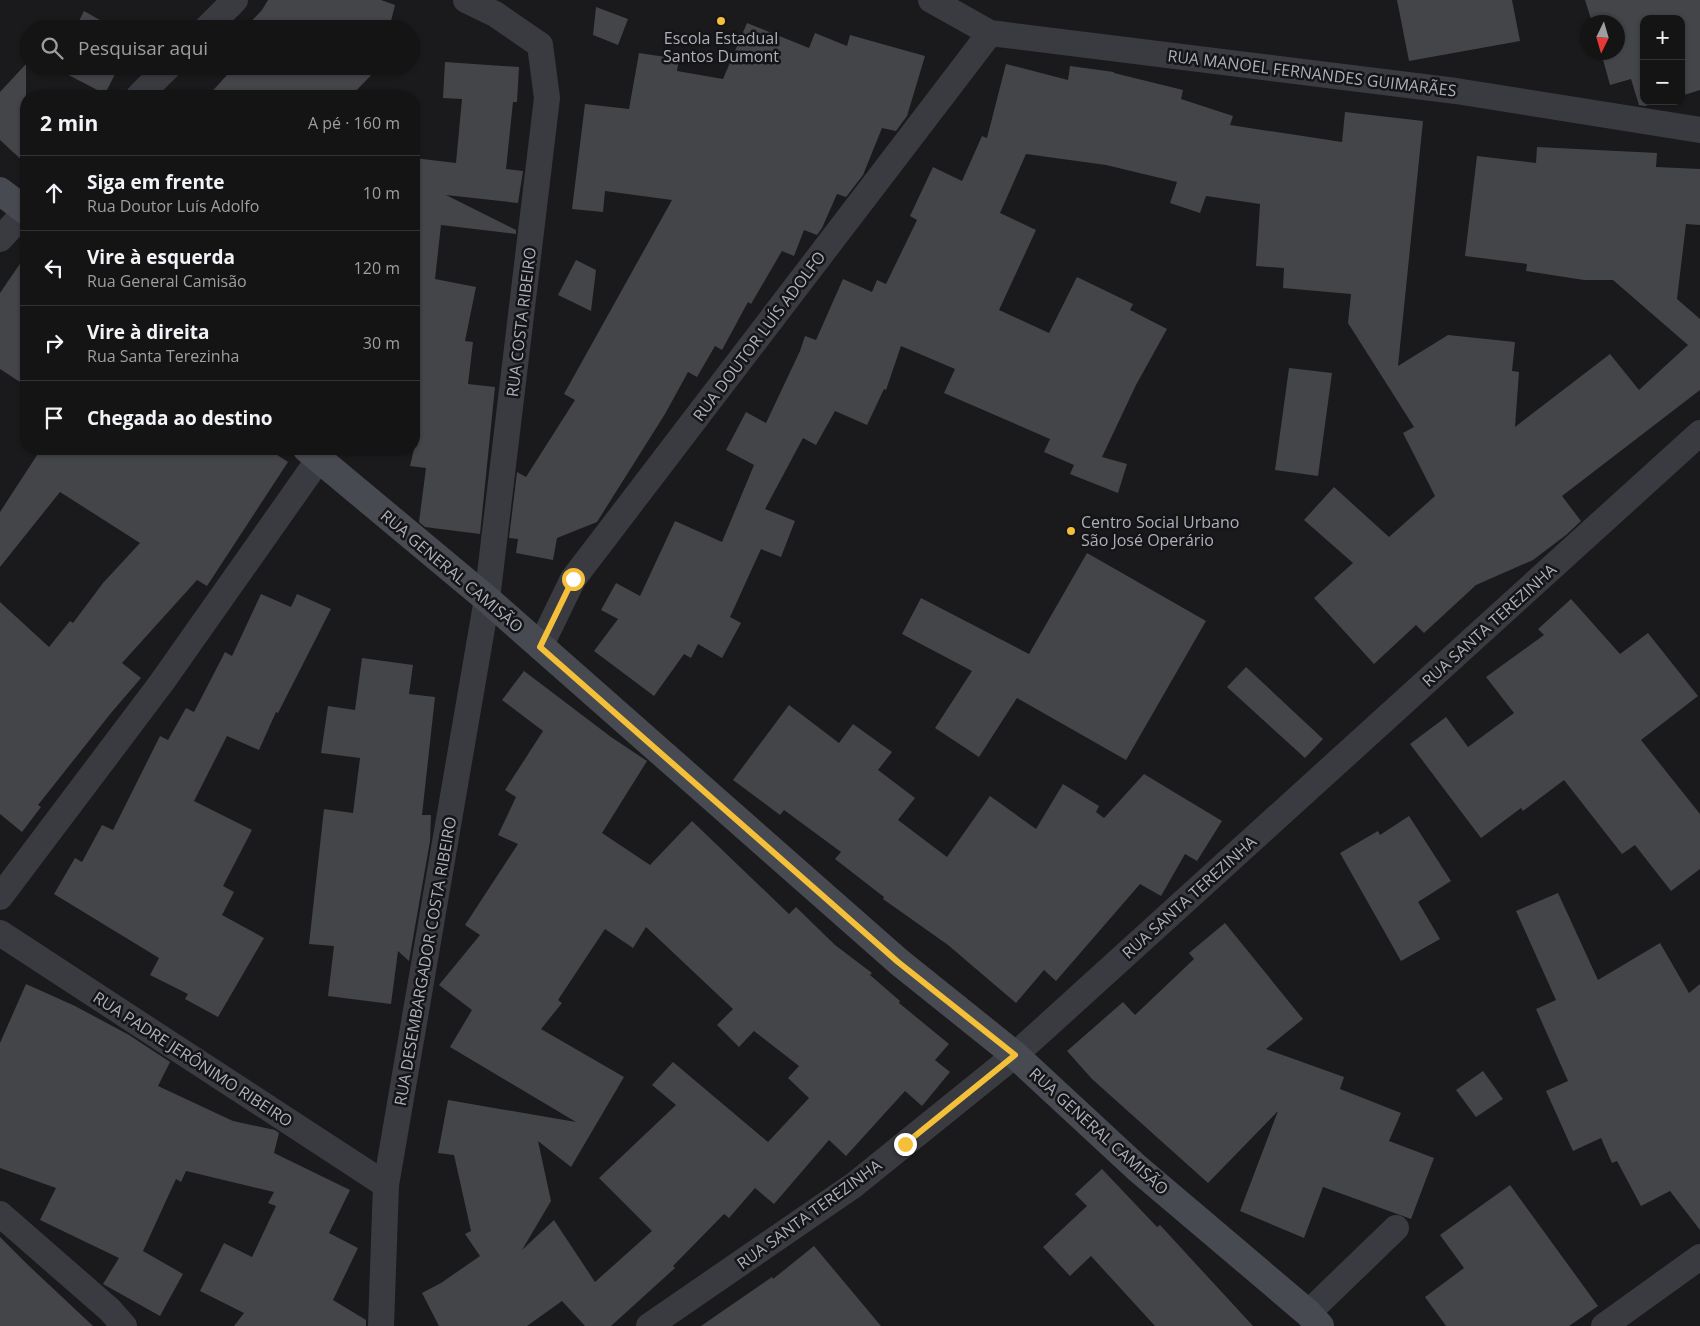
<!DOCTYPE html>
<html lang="pt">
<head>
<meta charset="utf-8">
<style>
  body { margin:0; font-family:"Open Sans",sans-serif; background:#212122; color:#f1f3f6 }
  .controls { position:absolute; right:15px; top:15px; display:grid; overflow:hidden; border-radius:10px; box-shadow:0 1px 4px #0004 }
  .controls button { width:45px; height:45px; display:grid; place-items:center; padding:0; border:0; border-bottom:1px solid #333334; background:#141415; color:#f1f3f6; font:25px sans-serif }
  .compass { position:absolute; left:1580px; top:15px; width:45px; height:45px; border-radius:50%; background:#141415; box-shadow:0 1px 4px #0004; rotate:185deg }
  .stop { position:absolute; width:15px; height:15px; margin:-11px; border:4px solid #f4c039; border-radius:50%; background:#fff }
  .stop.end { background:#f4c039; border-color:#fff; box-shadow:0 1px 5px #0008 }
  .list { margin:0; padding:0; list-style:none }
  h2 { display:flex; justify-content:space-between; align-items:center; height:65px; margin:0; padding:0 20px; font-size:21px }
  h2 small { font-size:16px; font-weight:400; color:#9d9ea0 }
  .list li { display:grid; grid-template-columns:32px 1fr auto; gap:15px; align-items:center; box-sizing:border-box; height:75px; padding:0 20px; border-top:1px solid #333334 }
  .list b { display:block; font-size:19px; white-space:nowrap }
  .list p { margin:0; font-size:16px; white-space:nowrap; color:#9d9ea0 }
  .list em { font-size:16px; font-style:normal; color:#9d9ea0 }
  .icon { flex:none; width:28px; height:28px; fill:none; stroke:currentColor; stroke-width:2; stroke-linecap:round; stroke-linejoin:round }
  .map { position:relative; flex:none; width:1700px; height:1326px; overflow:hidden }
  .search { position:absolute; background:#141415; box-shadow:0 1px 4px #0004; left:20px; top:20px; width:400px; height:55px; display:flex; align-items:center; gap:12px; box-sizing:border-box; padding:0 18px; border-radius:28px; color:#9d9ea0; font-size:19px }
  .panel { position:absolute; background:#141415; box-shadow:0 1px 4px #0004; left:20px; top:90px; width:400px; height:365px; border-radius:20px }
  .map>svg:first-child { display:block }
  .building { fill:#444549; fill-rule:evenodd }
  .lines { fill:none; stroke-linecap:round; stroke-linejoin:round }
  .street { stroke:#3a3b41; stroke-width:26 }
  .secondary { stroke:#484a51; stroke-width:28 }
  .route { stroke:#f4c039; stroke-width:6 }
  .poi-dot { fill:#f4c039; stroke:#151417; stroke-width:2 }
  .labels { text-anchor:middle; stroke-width:5; stroke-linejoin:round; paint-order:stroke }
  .poi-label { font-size:16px; fill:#acb0bb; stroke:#151417 }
  .street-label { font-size:16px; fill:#acb0bb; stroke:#151417 }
</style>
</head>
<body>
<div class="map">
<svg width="1700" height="1326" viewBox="0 0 1700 1326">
  <rect width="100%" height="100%" fill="#1a1a1c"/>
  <!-- building -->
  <g class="building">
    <path d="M268,0H381L395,5L389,29H244L262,10Z"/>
    <path d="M1397,0H1512L1520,41L1409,61Z"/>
    <path d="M1585,0H1700V90L1681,96V19H1644V101H1661L1645,106L1639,105L1631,79L1610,85L1601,52H1618V22H1592Z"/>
    <path d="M596,7L628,19L618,45L593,35Z"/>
    <path d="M84,11L107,24L117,29H75Z"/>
    <path d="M747,23L809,48L815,33L847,46L850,35L925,56L907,116L896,131L882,128L863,175L846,197L837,194L822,228L817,235L804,230L794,256L782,251L751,304L748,302L722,350L715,346L697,377L688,372L665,414L597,522L557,538L553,560L516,553L518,539L509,538L517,472L526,477L575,400L564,394L672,200L605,191L603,212L572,209L585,104L629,109L639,53L679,59L677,71L723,79Z"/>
    <path d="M445,62L519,67L517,102H513L506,169L523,171L518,203L446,195L516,230V234L441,225L435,279L476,287L465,341L473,342L468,384L495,387L480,534L425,527L419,522L426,468L410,466L414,449V158L456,163L462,99L443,98Z"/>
    <path d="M26,64V164L0,140V92Z"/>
    <path d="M1006,64L1068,80L1070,66L1114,72V73L1183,90L1181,99L1233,116L1230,125L1342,142L1345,112L1423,121L1398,366L1448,335L1515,342L1512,371L1519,372L1515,427L1610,354L1639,390L1688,345L1613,280H1584L1526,271L1527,264L1465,256L1477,156L1536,163L1537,147L1657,153L1656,167L1700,169V225L1686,224L1677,299L1700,319V390L1562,496L1581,521L1566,535L1533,560L1476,585L1424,633L1416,625L1374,664L1314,598L1353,563L1304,520L1334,487L1389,537L1435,496L1403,433L1414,427L1348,323L1351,294L1283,288L1284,268L1256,266L1260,204L1206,196L1200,213L1170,203L1177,182L1106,165L1026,154L1000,213L1036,230L999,310L1049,333L1077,277L1133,304L1130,310L1167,329L1136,385L1102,457L1127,464L1118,493L1070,474L1074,465L1044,452L1050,439L944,393L955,369L901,346L886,390L884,389L867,425L835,411L816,445L803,438L765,509L795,521L781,557L761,549L730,617L741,623L722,658L698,644L691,658L684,654L654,696L594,651L618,619L601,610L616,583L640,596L675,521L722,542L754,465L726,450L746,412L766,423L800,351L805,336L816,340L843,279L872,292L877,280L886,284L917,220L910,216L933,167L962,181L982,136L987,138Z"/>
    <path d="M55,66H119L105,94L55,68Z"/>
    <path d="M235,66H380L351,96H208Z"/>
    <path d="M26,255V386L0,369V293Z"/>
    <path d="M576,260L596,270L591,311L558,295Z"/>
    <path d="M1289,368L1332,373L1318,476L1275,470Z"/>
    <path d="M41,449H268L288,462L207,586L197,580L122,663L141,678L111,713L38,805L41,807L22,832L0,814V602L49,647L70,621L73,623L103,583L140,543L60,492L0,567V512Z"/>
    <path d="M1087,553L1206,621L1126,760L1017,698L979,757L935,728L972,671L902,634L921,598L1029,654Z"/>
    <path d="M261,594L291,607L297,594L331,609L278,713L276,712L259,750L227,736L194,801L252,830L223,886L234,892L222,915L264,938L218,1017L185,999L188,994L150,975L159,958L54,894L75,858L82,862L102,825L113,830L160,736L168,740L186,708L194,712L225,652L232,656Z"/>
    <path d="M1571,599L1620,654L1648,633L1698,696L1641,740L1700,814V869L1671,891L1635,845L1622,854L1564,780L1523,811L1521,808L1481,838L1410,744L1446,717L1468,747L1514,713L1486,677L1544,635L1538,629Z"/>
    <path d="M362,658L413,665L409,694L435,697L422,815H431L430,841L409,961L398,951L391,1004L328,996L334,946L309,944L324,809L353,813L360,758L321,753L328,706L355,710Z"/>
    <path d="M1246,667L1323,739L1305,758L1227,687Z"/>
    <path d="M524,671L611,737L647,761L602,833L650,865L692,821L789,914L796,907L835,945L872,973L870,975L900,1001L899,1003L949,1044L935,1060L950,1072L922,1106L905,1091L846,1156L829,1140L774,1204L755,1188L729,1218L724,1214L673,1266L675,1268L611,1326H585L562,1301L527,1326H439L422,1293L441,1283L480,1256L465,1234L471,1231L454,1155L438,1153L448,1100L576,1122L450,1047L472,1010L439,985L480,935L465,925L518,844L498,835L516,797L505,790L543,731L502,700ZM646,927L733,1009L717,1025L739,1047L754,1031L799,1066L788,1078L809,1098L768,1142L673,1062L652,1085L676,1105L599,1178L652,1231L595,1282L554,1220L522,1250L551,1201L538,1141L571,1167L624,1077L541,1029L562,1003L558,1000L605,929L633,948Z"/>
    <path d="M789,705L839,743L853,724L892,752L878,770L915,798L898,820L947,857L990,796L1036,829L1063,784L1099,806L1096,812L1104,818L1144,774L1222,821L1197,861L1185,854L1161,896L1140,884L1056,981L1044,970L1016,1003L948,945L883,899L884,897L835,859L841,852L784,810L780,815L733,780Z"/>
    <path d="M1409,816L1451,881L1418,902L1440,939L1401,961L1340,853L1378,831L1380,835Z"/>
    <path d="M1558,893L1598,980L1660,943L1689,993L1700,984V1230L1670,1191L1641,1206L1617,1161L1612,1163L1601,1138L1573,1151L1546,1091L1568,1081L1536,1009L1556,1000L1516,911Z"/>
    <path d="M1225,923L1303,1019L1266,1049L1344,1077L1340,1089L1401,1113L1389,1141L1434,1158L1411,1219L1323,1187L1304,1238L1240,1211L1278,1111L1208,1183L1092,1079L1067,1051L1123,1002L1135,1015L1194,959L1189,953Z"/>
    <path d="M26,984L75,1006L129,1035L170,1062L158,1086L233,1121L275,1130L279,1133L274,1153L350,1190L329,1233L358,1248L333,1300L366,1320V1326H234L244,1313L200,1291L224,1243L252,1257L276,1206L268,1203L274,1192L186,1171L181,1182L176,1179L143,1251L183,1274L160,1316L103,1284L119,1258L40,1220L56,1188L0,1168V1043Z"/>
    <path d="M1483,1071L1503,1099L1476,1117L1456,1090Z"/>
    <path d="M1102,1169L1157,1227L1160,1225L1253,1326H1155L1091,1256L1070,1276L1043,1247L1087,1206L1075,1194Z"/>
    <path d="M1510,1185L1598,1306L1569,1326H1446L1425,1297L1464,1268L1440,1235Z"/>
    <path d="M0,1237L28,1265L93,1326H0Z"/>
    <path d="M814,1246L881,1326H701L772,1277L773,1279Z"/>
  </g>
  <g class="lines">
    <!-- street -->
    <g class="street">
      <path d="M931,0L990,33L1456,91L1700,130"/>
      <path d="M206,29L235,0"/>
      <path d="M139,96L169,66"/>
      <path d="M0,239L26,211"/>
      <path d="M540,647L573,579L990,33"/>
      <path d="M0,897L162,682L319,459"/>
      <path d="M0,933L386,1185"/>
      <path d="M0,1214L110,1310L124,1326"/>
      <path d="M1308,1313L1396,1228"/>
      <path d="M381,1326L386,1185L487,599L547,98L540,45L495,14L466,0"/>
      <path d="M649,1326L854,1185L1015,1055L1700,433"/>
      <path d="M1604,1326L1700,1257"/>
    </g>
    <!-- secondary -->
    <g class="secondary">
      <path d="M0,191L26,211"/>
      <path d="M307,449L487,599L899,962L1015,1055L1137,1168L1308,1313L1320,1326"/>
    </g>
  </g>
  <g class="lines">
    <!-- route -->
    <path class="route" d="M573,579L540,647L898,962L1015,1055L905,1144"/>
  </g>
  <!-- markers -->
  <g class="poi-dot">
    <circle cx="721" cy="21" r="5"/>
    <circle cx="1071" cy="531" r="5"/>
  </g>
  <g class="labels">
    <!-- poi labels -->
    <g class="poi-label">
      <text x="721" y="44">Escola Estadual<tspan x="721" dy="18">Santos Dumont</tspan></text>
      <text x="1081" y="528" text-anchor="start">Centro Social Urbano<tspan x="1081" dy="18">São José Operário</tspan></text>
    </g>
    <!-- street labels -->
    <g class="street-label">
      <text transform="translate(1312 73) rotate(7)" y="6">RUA MANOEL FERNANDES GUIMARÃES</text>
      <text transform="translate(521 322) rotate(-83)" y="6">RUA COSTA RIBEIRO</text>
      <text transform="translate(759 336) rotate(-53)" y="6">RUA DOUTOR LUÍS ADOLFO</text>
      <text transform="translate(452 571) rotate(40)" y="6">RUA GENERAL CAMISÃO</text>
      <text transform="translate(1489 625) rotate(-42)" y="6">RUA SANTA TEREZINHA</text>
      <text transform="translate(1189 897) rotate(-42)" y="6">RUA SANTA TEREZINHA</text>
      <text transform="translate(425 961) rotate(-80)" y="6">RUA DESEMBARGADOR COSTA RIBEIRO</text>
      <text transform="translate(193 1059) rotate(33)" y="6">RUA PADRE JERÔNIMO RIBEIRO</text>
      <text transform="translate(1099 1131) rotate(42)" y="6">RUA GENERAL CAMISÃO</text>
      <text transform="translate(809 1214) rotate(-36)" y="6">RUA SANTA TEREZINHA</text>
    </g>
  </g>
</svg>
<div class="controls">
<button>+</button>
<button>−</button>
</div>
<svg class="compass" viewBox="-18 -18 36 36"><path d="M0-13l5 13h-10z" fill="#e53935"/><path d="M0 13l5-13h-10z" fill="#9d9ea0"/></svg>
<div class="stop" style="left:573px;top:579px"></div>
<div class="stop end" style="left:905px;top:1144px"></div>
<div class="search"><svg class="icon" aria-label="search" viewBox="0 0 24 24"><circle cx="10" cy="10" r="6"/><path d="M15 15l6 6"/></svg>Pesquisar aqui</div>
<section class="panel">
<h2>2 min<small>A pé · 160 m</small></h2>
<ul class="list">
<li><svg class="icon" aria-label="ahead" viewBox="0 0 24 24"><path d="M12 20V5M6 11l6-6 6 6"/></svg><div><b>Siga em frente</b><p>Rua Doutor Luís Adolfo</p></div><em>10 m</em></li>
<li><svg class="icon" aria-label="left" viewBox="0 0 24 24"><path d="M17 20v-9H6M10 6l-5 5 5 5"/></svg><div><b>Vire à esquerda</b><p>Rua General Camisão</p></div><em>120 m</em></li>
<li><svg class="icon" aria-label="right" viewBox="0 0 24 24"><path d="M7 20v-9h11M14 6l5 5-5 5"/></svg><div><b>Vire à direita</b><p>Rua Santa Terezinha</p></div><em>30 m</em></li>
<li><svg class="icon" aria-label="arrive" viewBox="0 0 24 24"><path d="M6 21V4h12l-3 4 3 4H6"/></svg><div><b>Chegada ao destino</b></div></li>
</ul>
</section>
</div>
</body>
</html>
